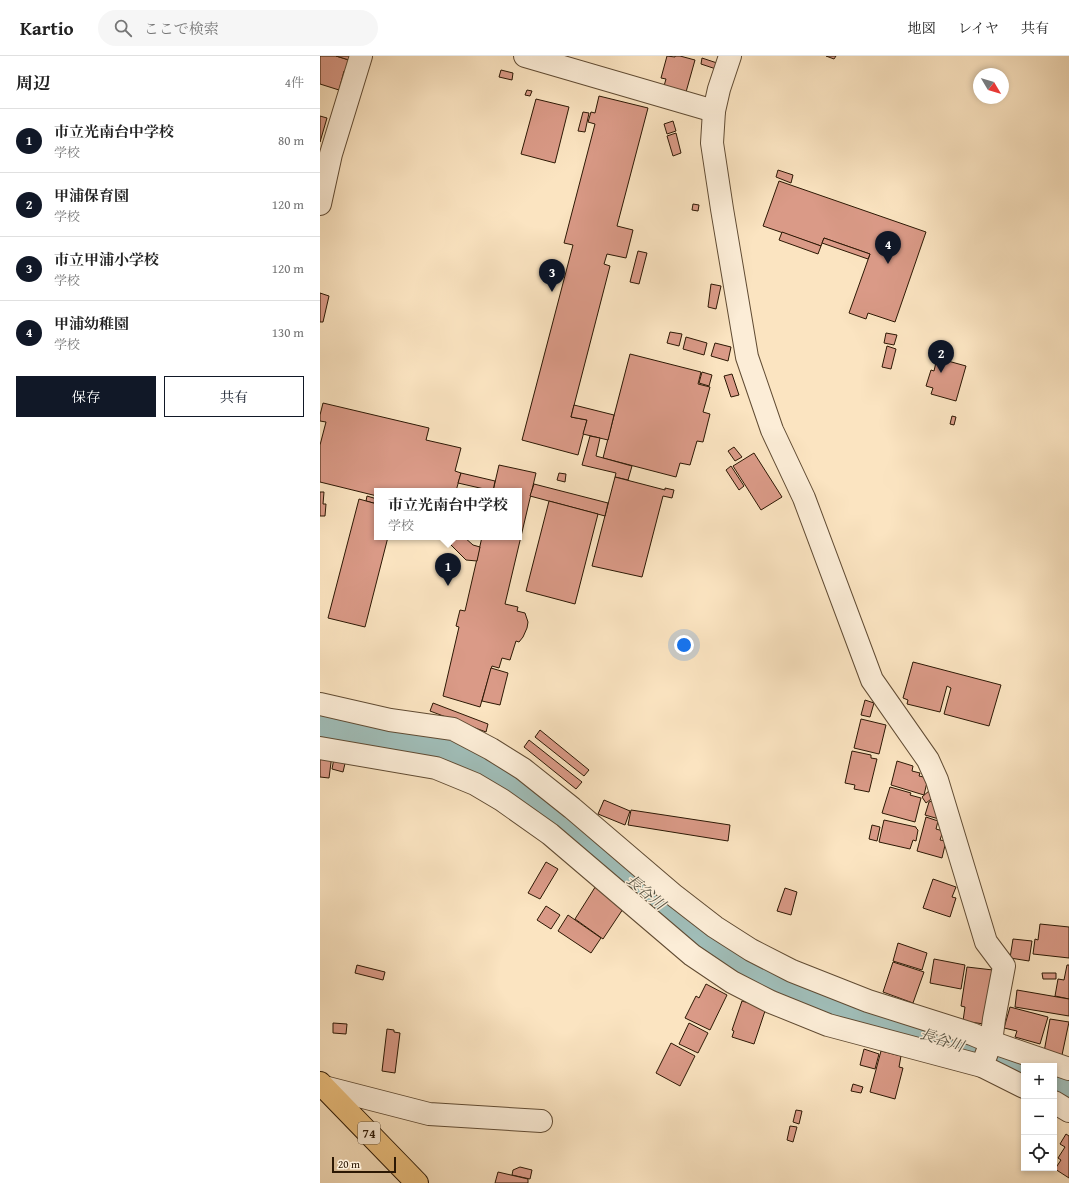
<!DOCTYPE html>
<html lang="ja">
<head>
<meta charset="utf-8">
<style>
  body { margin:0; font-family:"Gentium Book Plus","Noto Serif JP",serif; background:#f6f6f6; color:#222 }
  .controls { position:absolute; right:12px; bottom:12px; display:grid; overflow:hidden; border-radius:0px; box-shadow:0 2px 6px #0003 }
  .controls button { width:36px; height:36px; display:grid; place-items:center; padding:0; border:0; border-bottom:1px solid #e0e0e0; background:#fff; color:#222; font:20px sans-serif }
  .compass { position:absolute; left:653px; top:12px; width:36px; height:36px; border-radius:50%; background:#fff; box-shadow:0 2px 6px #0003; rotate:128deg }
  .scale { position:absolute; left:12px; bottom:10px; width:64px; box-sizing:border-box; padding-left:4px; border:2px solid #2c1804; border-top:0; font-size:11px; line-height:14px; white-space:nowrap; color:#2c1804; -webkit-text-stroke:3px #fcedd7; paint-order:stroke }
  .you { position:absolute; left:364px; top:589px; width:14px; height:14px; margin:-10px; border:3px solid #fff; border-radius:50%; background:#1a73e8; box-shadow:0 0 0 6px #1a73e833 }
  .badge { display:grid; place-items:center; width:26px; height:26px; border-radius:50%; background:#111827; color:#fff; font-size:13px; font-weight:700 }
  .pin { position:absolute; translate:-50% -33px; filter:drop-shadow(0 1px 2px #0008) }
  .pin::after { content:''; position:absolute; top:21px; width:14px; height:12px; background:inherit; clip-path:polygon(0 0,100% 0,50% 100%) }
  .popup { position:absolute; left:54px; top:432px; width:148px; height:52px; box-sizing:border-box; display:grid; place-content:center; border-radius:0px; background:#fff; filter:drop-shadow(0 1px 3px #0005); font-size:13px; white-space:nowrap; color:#767676 }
  .popup b { font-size:15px; color:#222 }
  .popup::after { content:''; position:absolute; left:50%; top:100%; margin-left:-8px; border:8px solid transparent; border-top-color:#fff }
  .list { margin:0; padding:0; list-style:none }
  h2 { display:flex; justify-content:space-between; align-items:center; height:52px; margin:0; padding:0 16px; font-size:17px }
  h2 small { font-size:13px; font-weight:400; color:#767676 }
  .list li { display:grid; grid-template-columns:26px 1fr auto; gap:12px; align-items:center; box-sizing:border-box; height:64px; padding:0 16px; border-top:1px solid #e0e0e0 }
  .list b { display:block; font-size:15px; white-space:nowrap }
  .list p { margin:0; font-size:13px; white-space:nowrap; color:#767676 }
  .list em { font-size:13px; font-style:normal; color:#767676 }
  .actions { display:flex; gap:8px; padding:12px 16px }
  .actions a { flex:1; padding:9px 0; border:1px solid #111827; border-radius:0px; text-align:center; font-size:14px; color:#111827 }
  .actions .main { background:#111827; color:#fff }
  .icon { flex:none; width:22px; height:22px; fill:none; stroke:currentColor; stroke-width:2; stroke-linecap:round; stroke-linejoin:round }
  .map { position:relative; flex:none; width:749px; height:1127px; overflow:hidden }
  header { display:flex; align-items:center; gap:24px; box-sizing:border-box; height:56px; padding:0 20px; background:#fff; border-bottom:1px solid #e0e0e0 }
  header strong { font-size:19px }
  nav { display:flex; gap:22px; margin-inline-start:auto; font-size:14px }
  .search { width:280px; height:36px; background:#f6f6f6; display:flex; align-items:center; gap:10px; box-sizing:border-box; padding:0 14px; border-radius:22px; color:#767676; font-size:15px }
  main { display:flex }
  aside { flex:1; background:#fff }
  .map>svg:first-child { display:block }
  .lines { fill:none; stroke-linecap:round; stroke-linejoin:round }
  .river { stroke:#a0beb9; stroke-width:39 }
  .building { fill:#da9a87; stroke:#2c1804 }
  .street-casing { stroke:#604b33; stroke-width:24 }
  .primary-casing { stroke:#2c1804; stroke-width:24 }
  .street { stroke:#fcedd7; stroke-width:22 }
  .primary { stroke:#eec280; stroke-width:22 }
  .labels { text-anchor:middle; stroke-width:3; stroke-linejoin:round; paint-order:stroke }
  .shield { fill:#fcedd7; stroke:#6a5843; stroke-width:1 }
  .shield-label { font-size:13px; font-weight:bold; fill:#2c1804 }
  .water-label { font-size:15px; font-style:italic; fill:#555243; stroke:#fcedd7 }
</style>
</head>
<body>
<header>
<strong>Kartio</strong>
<div class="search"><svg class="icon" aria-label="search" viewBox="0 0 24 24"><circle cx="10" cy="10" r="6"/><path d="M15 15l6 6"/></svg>ここで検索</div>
<nav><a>地図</a><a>レイヤ</a><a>共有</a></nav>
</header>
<main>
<aside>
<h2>周辺<small>4件</small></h2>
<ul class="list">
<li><span class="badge">1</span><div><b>市立光南台中学校</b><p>学校</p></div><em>80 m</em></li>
<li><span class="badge">2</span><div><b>甲浦保育園</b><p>学校</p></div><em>120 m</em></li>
<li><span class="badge">3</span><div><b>市立甲浦小学校</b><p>学校</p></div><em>120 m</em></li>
<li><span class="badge">4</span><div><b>甲浦幼稚園</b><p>学校</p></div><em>130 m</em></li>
</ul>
<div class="actions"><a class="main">保存</a><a>共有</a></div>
</aside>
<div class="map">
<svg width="749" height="1127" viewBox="0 0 749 1127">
  <rect width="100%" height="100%" fill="#fbe4c1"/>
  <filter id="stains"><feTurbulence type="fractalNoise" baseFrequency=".005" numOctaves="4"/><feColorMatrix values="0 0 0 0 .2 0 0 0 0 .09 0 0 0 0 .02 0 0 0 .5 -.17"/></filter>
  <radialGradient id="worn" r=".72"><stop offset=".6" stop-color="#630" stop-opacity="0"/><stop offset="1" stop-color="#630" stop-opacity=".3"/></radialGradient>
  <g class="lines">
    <!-- river -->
    <g class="river">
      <path d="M0,674L122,695L162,713L192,731L241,766L386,886L421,911L463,931L657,995"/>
      <path d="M677,1002L704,1015"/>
      <path d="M734,1030L749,1038"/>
    </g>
  </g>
  <!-- building -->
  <g class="building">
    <path d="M0,0H16L29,4L26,16L24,15L19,34L0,28Z"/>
    <path d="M16,0H32L29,4Z"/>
    <path d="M347,0L355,1V0H360L375,4L366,36L344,30L346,23L341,22Z"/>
    <path d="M506,0H516L514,3Z"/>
    <path d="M382,2L397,7L396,13L381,8Z"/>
    <path d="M181,14L193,17L192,24L179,21Z"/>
    <path d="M207,34L212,35L210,40L205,39Z"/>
    <path d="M279,40L328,52L297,170L313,174L306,202L287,198L284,208L290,210L251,361L267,364L258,399L202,384L253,189L244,187L275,68L268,66L271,56L275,57Z"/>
    <path d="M216,43L249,51L235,107L201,98Z"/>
    <path d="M263,56L269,57L265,76L258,75Z"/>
    <path d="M0,60L7,62L0,86Z"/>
    <path d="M353,65L356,75L347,78L344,68Z"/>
    <path d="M356,77L361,97L353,100L347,80Z"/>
    <path d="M458,114L473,119L471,127L456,121Z"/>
    <path d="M459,125L606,176L575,266L548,257L546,263L529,257L550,198L504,182L501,190L443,170Z"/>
    <path d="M373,148L379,149L378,155L372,154Z"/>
    <path d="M462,176L501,190L498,198L459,184Z"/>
    <path d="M504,182L550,198L548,203L502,187Z"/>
    <path d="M318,195L327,197L319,228L310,226Z"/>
    <path d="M391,228L401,230L396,253L388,251Z"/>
    <path d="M0,237L9,240L3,266H0Z"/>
    <path d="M350,276L362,278L359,290L347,287Z"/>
    <path d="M566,277L577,279L574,289L564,287Z"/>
    <path d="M366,281L387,287L384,299L363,293Z"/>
    <path d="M395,287L411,291L408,305L391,300Z"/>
    <path d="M567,290L576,293L571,313L562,311Z"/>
    <path d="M310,298L381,316L378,328L390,331L383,356L390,358L383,386L377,385L370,409L360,407L356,421L283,402Z"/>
    <path d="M617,302L646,310L636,345L611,338L613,332L606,330L611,314L614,315Z"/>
    <path d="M382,316L392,319L389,330L379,327Z"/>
    <path d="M412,318L419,339L411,341L404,320Z"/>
    <path d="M3,347L109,372L106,384L141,392L135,415L141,417L136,435H57V440L0,426V389L6,366L0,365V359Z"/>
    <path d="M254,349L294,359L288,384L263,378L267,364L251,361Z"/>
    <path d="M632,360L636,361L634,369L630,368Z"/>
    <path d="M270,380L280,382L276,400L312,410L308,424L295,421L296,417L262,409Z"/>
    <path d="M414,391L422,401L415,405L408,395Z"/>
    <path d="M434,397L462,441L441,454L413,410Z"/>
    <path d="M179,409L216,417L185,548L198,551L197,555L205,557L208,566L207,572L203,581L199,586L196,585L190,604L182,602L179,612L172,610L160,651L123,640L139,571L136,570L140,554L145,555L162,481H199V435H173Z"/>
    <path d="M411,410L424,430L419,434L406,414Z"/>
    <path d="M141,417L175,425L173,435L138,427Z"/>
    <path d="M239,417L246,418L245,426L237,424Z"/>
    <path d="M295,421L345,434V432L354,434L352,442L343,440L322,521L272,510Z"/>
    <path d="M214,428L288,447L285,460L210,440Z"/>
    <path d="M0,436H4L3,448H6L5,460H0Z"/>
    <path d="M47,440L57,443V448L46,445Z"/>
    <path d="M39,443L57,448V481H68L45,571L8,562Z"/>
    <path d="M229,445L278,458L255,548L206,535Z"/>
    <path d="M123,481H144L153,489L160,491L157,505L146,504Z"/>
    <path d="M593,606L681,629L669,670L624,658L631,632L627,630L620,656L587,648L588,644L583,642Z"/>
    <path d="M171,612L188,617L180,649L162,645Z"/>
    <path d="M545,644L554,647L550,661L541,659Z"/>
    <path d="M113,647L168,668L166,676L110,655Z"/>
    <path d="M541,663L566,669L559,698L534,692Z"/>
    <path d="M220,674L269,714L264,720L215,681Z"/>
    <path d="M209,684L262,726L256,733L204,691Z"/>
    <path d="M532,695L551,699V702L557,703L549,736L534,733L535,729L525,727Z"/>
    <path d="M0,697L12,699L9,722L0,721Z"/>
    <path d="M15,697L27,699L23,716L12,713Z"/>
    <path d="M577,705L593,710L592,715L600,717L599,720L608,722L604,739L571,729Z"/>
    <path d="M570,731L591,737L590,739L601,742L595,766L562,757Z"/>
    <path d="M610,734L615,740L606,747L602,741Z"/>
    <path d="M284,744L310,755L305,769L278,758Z"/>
    <path d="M614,744L619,763L605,759L609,746Z"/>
    <path d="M311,754L410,769L408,785L308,769Z"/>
    <path d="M606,761L618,765L616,773L623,775L620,784L626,785L622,802L597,795Z"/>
    <path d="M564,764L596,771V772L598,774L596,785L593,784L590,793L559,786Z"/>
    <path d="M552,769L560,771L557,785L549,783Z"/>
    <path d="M226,806L238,813L220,843L208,837Z"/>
    <path d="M613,823L636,831L632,841L636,842L630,861L603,852Z"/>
    <path d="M279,825L307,847L283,883L255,863Z"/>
    <path d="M465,832L477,836L471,859L457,855Z"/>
    <path d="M226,850L240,859L231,873L217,864Z"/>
    <path d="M248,859L281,882L271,897L238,875Z"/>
    <path d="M720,868L749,871V902L713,898L715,883L718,884Z"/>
    <path d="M693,883L712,885L709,905L690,902Z"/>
    <path d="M578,887L607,897L602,914L573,905Z"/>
    <path d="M614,903L645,909L641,933L610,927Z"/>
    <path d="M573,906L604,916L593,947L563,936Z"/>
    <path d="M37,909L65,916L63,924L35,917Z"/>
    <path d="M747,909H749V943L735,940L738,923L744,924Z"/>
    <path d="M647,911L673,914L664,968L643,965L645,951L641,950Z"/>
    <path d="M722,917H736V923H723Z"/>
    <path d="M386,928L407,939L390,974L365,962L376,940L379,942Z"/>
    <path d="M697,934L749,943V960L695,951Z"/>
    <path d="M422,945L446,952L434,988L412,981L414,975L412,974Z"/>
    <path d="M690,951L728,961L720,988L695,981L697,975L684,972Z"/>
    <path d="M730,963L749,966L742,999L724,996Z"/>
    <path d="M13,967L27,968L26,978L13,977Z"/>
    <path d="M369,967L388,977L378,997L359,988Z"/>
    <path d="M67,973L74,974V976L80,977L75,1017L62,1015Z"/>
    <path d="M351,987L375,1000L360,1030L336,1017Z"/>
    <path d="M544,993L559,998L555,1013L540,1009Z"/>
    <path d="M561,995L581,1000L579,1011L583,1012L575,1043L550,1036Z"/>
    <path d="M533,1028L543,1031L541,1037L531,1035Z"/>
    <path d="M476,1054L482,1055L479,1068L473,1066Z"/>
    <path d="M470,1070L477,1071L473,1086L467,1084Z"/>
    <path d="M746,1078L749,1080V1122L735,1113L741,1104L738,1102L745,1091L740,1088Z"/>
    <path d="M200,1111L212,1114L210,1123L192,1119L193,1114Z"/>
    <path d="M178,1116L208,1123V1127H175Z"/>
  </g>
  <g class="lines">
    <defs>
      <g id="street">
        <path d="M205,0L394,55"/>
        <path d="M410,0L399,33L394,55L392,87L402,153L427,301L452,374L484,442L552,624L608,704L617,724L666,886L684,910L674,963L671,986L662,1010"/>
        <path d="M0,148L11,98L41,0"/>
        <path d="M0,648L70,664L133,673L171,693L203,713L252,752L355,840L395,871L431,894L472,915L548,945L652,978L671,986L749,1013"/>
        <path d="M0,692L116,712L155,728L182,744L230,778L372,899L412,926L451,946L508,969L662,1010L704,1031"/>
        <path d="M4,1031L109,1058L221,1065"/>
        <path d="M734,1046L749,1055"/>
      </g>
      <path id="primary" d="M0,1027L97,1127"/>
    </defs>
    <!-- street casing -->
    <use href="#street" class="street-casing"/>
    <!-- primary casing -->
    <use href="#primary" class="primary-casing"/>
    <!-- street -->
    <use href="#street" class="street"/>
    <!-- primary -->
    <use href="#primary" class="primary"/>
  </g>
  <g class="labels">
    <!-- shield labels -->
    <rect class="shield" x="38" y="1066" width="22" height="22" rx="3"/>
    <g class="shield-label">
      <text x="49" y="1082">74</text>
    </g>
    <!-- water labels -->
    <g class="water-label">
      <text transform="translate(326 836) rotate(40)" y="5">長谷川</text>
      <text transform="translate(622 984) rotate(18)" y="5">長谷川</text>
    </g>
  </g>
  <rect width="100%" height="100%" filter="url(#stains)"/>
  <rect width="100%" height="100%" fill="url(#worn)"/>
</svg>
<div class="controls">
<button>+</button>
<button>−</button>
<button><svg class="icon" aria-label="locate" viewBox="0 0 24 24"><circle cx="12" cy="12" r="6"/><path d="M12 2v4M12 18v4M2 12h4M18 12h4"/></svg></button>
</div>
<svg class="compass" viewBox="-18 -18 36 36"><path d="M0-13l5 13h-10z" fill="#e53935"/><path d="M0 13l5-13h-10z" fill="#767676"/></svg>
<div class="scale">20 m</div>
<div class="you"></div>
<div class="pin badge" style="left:128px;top:530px">1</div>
<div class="popup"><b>市立光南台中学校</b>学校</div>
<div class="pin badge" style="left:621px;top:317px">2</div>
<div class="pin badge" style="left:232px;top:236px">3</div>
<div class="pin badge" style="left:568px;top:208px">4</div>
</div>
</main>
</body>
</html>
